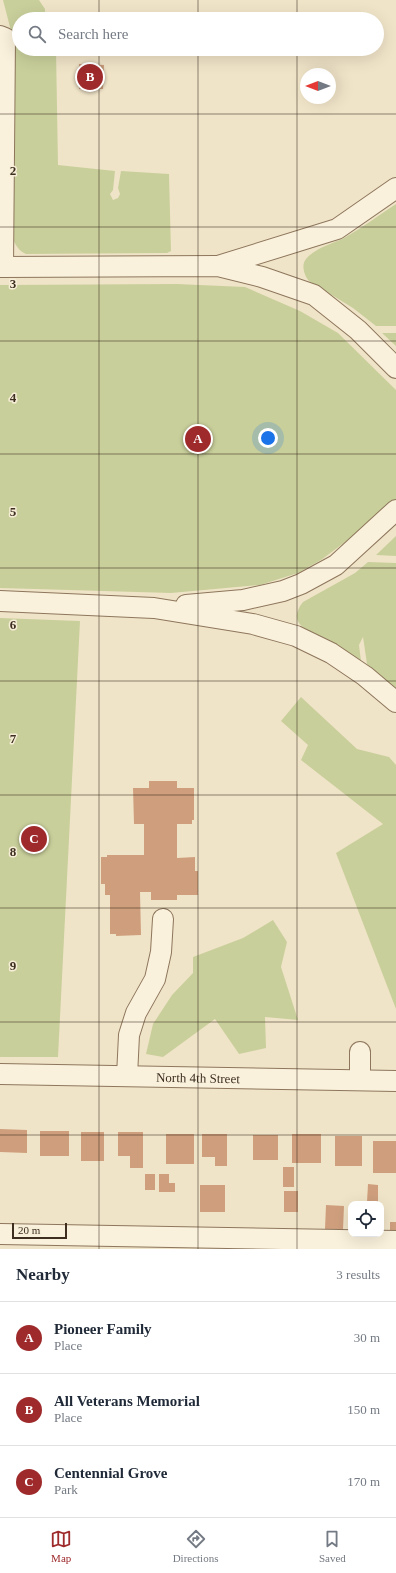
<!DOCTYPE html>
<html lang="en">
<head>
<meta charset="utf-8">
<style>
  body { margin:0; font-family:Georgia,serif; background:#f2f2f3; color:#1f2937 }
  .controls { position:absolute; right:12px; bottom:12px; display:grid; overflow:hidden; border-radius:8px; box-shadow:0 4px 16px #0002 }
  .controls button { width:36px; height:36px; display:grid; place-items:center; padding:0; border:0; border-bottom:1px solid #e0e1e3; background:#fff; color:#1f2937; font:20px sans-serif }
  .compass { position:absolute; left:300px; top:68px; width:36px; height:36px; border-radius:50%; background:#fff; box-shadow:0 4px 16px #0002; rotate:270deg }
  .scale { position:absolute; left:12px; bottom:10px; width:55px; box-sizing:border-box; padding-left:4px; border:2px solid #3d2e20; border-top:0; font-size:11px; line-height:14px; white-space:nowrap; color:#3d2e20; -webkit-text-stroke:3px #f7eed8; paint-order:stroke }
  .you { position:absolute; left:268px; top:438px; width:14px; height:14px; margin:-10px; border:3px solid #fff; border-radius:50%; background:#1a73e8; box-shadow:0 0 0 6px #1a73e833 }
  .badge { display:grid; place-items:center; width:26px; height:26px; border-radius:50%; background:#9e2a2b; color:#fff; font-size:13px; font-weight:700 }
  .pin { position:absolute; translate:-50% -50%; border:2px solid #fff; box-shadow:0 1px 4px #0006 }
  .list { margin:0; padding:0; list-style:none }
  h2 { display:flex; justify-content:space-between; align-items:center; height:52px; margin:0; padding:0 16px; font-size:17px }
  h2 small { font-size:13px; font-weight:400; color:#747a83 }
  .list li { display:grid; grid-template-columns:26px 1fr auto; gap:12px; align-items:center; box-sizing:border-box; height:72px; padding:0 16px; border-top:1px solid #e0e1e3 }
  .list b { display:block; font-size:15px; white-space:nowrap }
  .list p { margin:0; font-size:13px; white-space:nowrap; color:#747a83 }
  .list em { font-size:13px; font-style:normal; color:#747a83 }
  .icon { flex:none; width:22px; height:22px; fill:none; stroke:currentColor; stroke-width:2; stroke-linecap:round; stroke-linejoin:round }
  .map { position:relative; flex:none; width:396px; height:1249px; overflow:hidden }
  .search { position:absolute; background:#fff; box-shadow:0 4px 16px #0002; left:12px; right:12px; top:12px; height:44px; display:flex; align-items:center; gap:10px; box-sizing:border-box; padding:0 14px; border-radius:22px; color:#747a83; font-size:15px }
  .sheet { height:268px; background:#fff }
  nav { display:flex; justify-content:space-around; align-items:center; box-sizing:border-box; height:56px; border-top:1px solid #e0e1e3; background:#fff; font-size:11px; color:#747a83 }
  nav a { display:grid; justify-items:center; gap:2px }
  nav .on { color:#9e2a2b }
  .map>svg:first-child { display:block }
  .green { fill:#c9cf9b }
  .building { fill:#cf9f7d }
  .lines { fill:none; stroke-linecap:round; stroke-linejoin:round }
  .minor-casing { stroke:#8d765c; stroke-width:22 }
  .minor { stroke:#faf1dc; stroke-width:20 }
  .grid { fill:none; stroke:#3d2e20; stroke-width:1; stroke-opacity:0.55 }
  .labels { text-anchor:middle; stroke-width:3; stroke-linejoin:round; paint-order:stroke }
  .street-label { font-size:13px; fill:#3d2e20; stroke:#f7eed8 }
  .grid-label { font-size:13px; text-anchor:middle; font-weight:bold; fill:#3d2e20; stroke:#f7eed8; stroke-width:3; stroke-linejoin:round; paint-order:stroke }
</style>
</head>
<body>
<div class="map">
<svg width="396" height="1249" viewBox="0 0 396 1249">
  <rect width="100%" height="100%" fill="#f0e4c8"/>
  <!-- green -->
  <g class="green">
    <path d="M3,0H39L45,9V19H19V49H56L58,165L115,171L113,190L110,194L113,200L118,198L120,194L118,188L121,171L169,174L171,251L167,253L26,254C15,249 13,239 10,229L11,31Z"/>
    <path d="M396,204V326H376L353,308L309,281C304,275 301,265 306,259C315,248 332,244 344,238C362,228 379,215 396,204Z"/>
    <path d="M177,284L245,287L300,311L338,333L396,390V499L353,536L321,560L298,573L260,585L171,593L0,588V285Z"/>
    <path d="M382,333H396V346Z"/>
    <path d="M396,536V556L376,555Z"/>
    <path d="M368,562L396,563V689L367,664L363,637L359,645L361,661C350,654 339,645 327,639C310,631 285,625 303,602L355,573Z"/>
    <path d="M0,618L80,621L58,1057H0Z"/>
    <path d="M301,697L357,749L389,757L396,765V1009L336,853L383,824L301,760L308,745L281,721Z"/>
    <path d="M273,920L287,942L281,967L298,1020L265,1017L266,1048L239,1054L215,1019L163,1057L146,1054L153,1024L172,995L193,973V957L243,938Z"/>
  </g>
  <!-- building -->
  <g class="building">
    <path d="M79,64L104,65L103,89H79Z"/>
    <path d="M149,781H177V788H194V820H192V824H177V858L195,857V871H198V895H177V900H151V892H140L141,935L116,936V934H110V895H105V884H101V857H107V855H144V824H134L133,788H149Z"/>
    <path d="M0,1129L27,1130V1153L0,1152Z"/>
    <rect x="40" y="1131" width="29" height="25"/>
    <rect x="81" y="1132" width="23" height="29"/>
    <path d="M118,1132H143V1168H130V1156H118Z"/>
    <rect x="166" y="1134" width="28" height="30"/>
    <path d="M202,1134H227V1166H215V1157H202Z"/>
    <rect x="292" y="1134" width="29" height="29"/>
    <rect x="253" y="1135" width="25" height="25"/>
    <rect x="335" y="1136" width="27" height="30"/>
    <rect x="373" y="1141" width="23" height="32"/>
    <rect x="283" y="1167" width="11" height="20"/>
    <rect x="145" y="1174" width="10" height="16"/>
    <path d="M159,1174H169V1183H175V1192H159Z"/>
    <path d="M368,1184L378,1185V1202H367Z"/>
    <rect x="200" y="1185" width="25" height="27"/>
    <rect x="284" y="1191" width="14" height="21"/>
    <path d="M326,1205L344,1206L343,1230L325,1229Z"/>
    <rect x="390" y="1222" width="6" height="11"/>
  </g>
  <g class="lines">
    <defs>
      <g id="minor">
        <path d="M0,36L5,38L3,267"/>
        <path d="M218,266L337,229L396,188"/>
        <path d="M0,267L218,266L262,277L314,295L358,330L396,368"/>
        <path d="M0,601L154,608L253,624L296,636L331,653L365,676L396,702"/>
        <path d="M186,605L243,600L283,591L301,584L336,565L396,510"/>
        <path d="M360,1052V1080"/>
        <path id="s1" d="M0,1074L396,1081"/>
        <path d="M127,1076L129,1035L136,1013L155,979L161,952L163,919"/>
        <path d="M0,1234L396,1241"/>
      </g>
    </defs>
    <!-- minor casing -->
    <use href="#minor" class="minor-casing"/>
    <!-- minor -->
    <use href="#minor" class="minor"/>
  </g>
  <!-- grid -->
  <path class="grid" d="M99,0V19M198,0V19M297,0V19M99,49V1249M198,49V1249M297,49V1249M0,114H396M0,227H396M0,341H396M0,454H396M0,568H396M0,681H396M0,795H396M0,908H396M0,1022H396M0,1135H396"/>
  <g class="labels">
    <!-- street labels -->
    <g class="street-label">
      <text dy="5" stroke="none"><textPath href="#s1" startOffset="198">North 4th Street</textPath></text>
    </g>
  </g>
  <g class="grid-label">
    <text x="13" y="175">2</text>
    <text x="13" y="288">3</text>
    <text x="13" y="402">4</text>
    <text x="13" y="516">5</text>
    <text x="13" y="629">6</text>
    <text x="13" y="743">7</text>
    <text x="13" y="856">8</text>
    <text x="13" y="970">9</text>
  </g>
</svg>
<div class="controls">
<button><svg class="icon" aria-label="locate" viewBox="0 0 24 24"><circle cx="12" cy="12" r="6"/><path d="M12 2v4M12 18v4M2 12h4M18 12h4"/></svg></button>
</div>
<svg class="compass" viewBox="-18 -18 36 36"><path d="M0-13l5 13h-10z" fill="#e53935"/><path d="M0 13l5-13h-10z" fill="#747a83"/></svg>
<div class="scale">20 m</div>
<div class="you"></div>
<div class="pin badge" style="left:198px;top:439px">A</div>
<div class="pin badge" style="left:90px;top:77px">B</div>
<div class="pin badge" style="left:34px;top:839px">C</div>
<div class="search"><svg class="icon" aria-label="search" viewBox="0 0 24 24"><circle cx="10" cy="10" r="6"/><path d="M15 15l6 6"/></svg>Search here</div>
</div>
<section class="sheet">
<h2>Nearby<small>3 results</small></h2>
<ul class="list">
<li><span class="badge">A</span><div><b>Pioneer Family</b><p>Place</p></div><em>30 m</em></li>
<li><span class="badge">B</span><div><b>All Veterans Memorial</b><p>Place</p></div><em>150 m</em></li>
<li><span class="badge">C</span><div><b>Centennial Grove</b><p>Park</p></div><em>170 m</em></li>
</ul>
</section>
<nav>
<a class="on"><svg class="icon" aria-label="map" viewBox="0 0 24 24"><path d="M3 6l6-2 6 2 6-2v14l-6 2-6-2-6 2zM9 4v14M15 6v14"/></svg>Map</a>
<a><svg class="icon" aria-label="directions" viewBox="0 0 24 24"><path d="M12 3l9 9-9 9-9-9zM9 14v-3h6M13 9l2 2-2 2"/></svg>Directions</a>
<a><svg class="icon" aria-label="saved" viewBox="0 0 24 24"><path d="M7 4h10v16l-5-4-5 4z"/></svg>Saved</a>
</nav>
</body>
</html>
